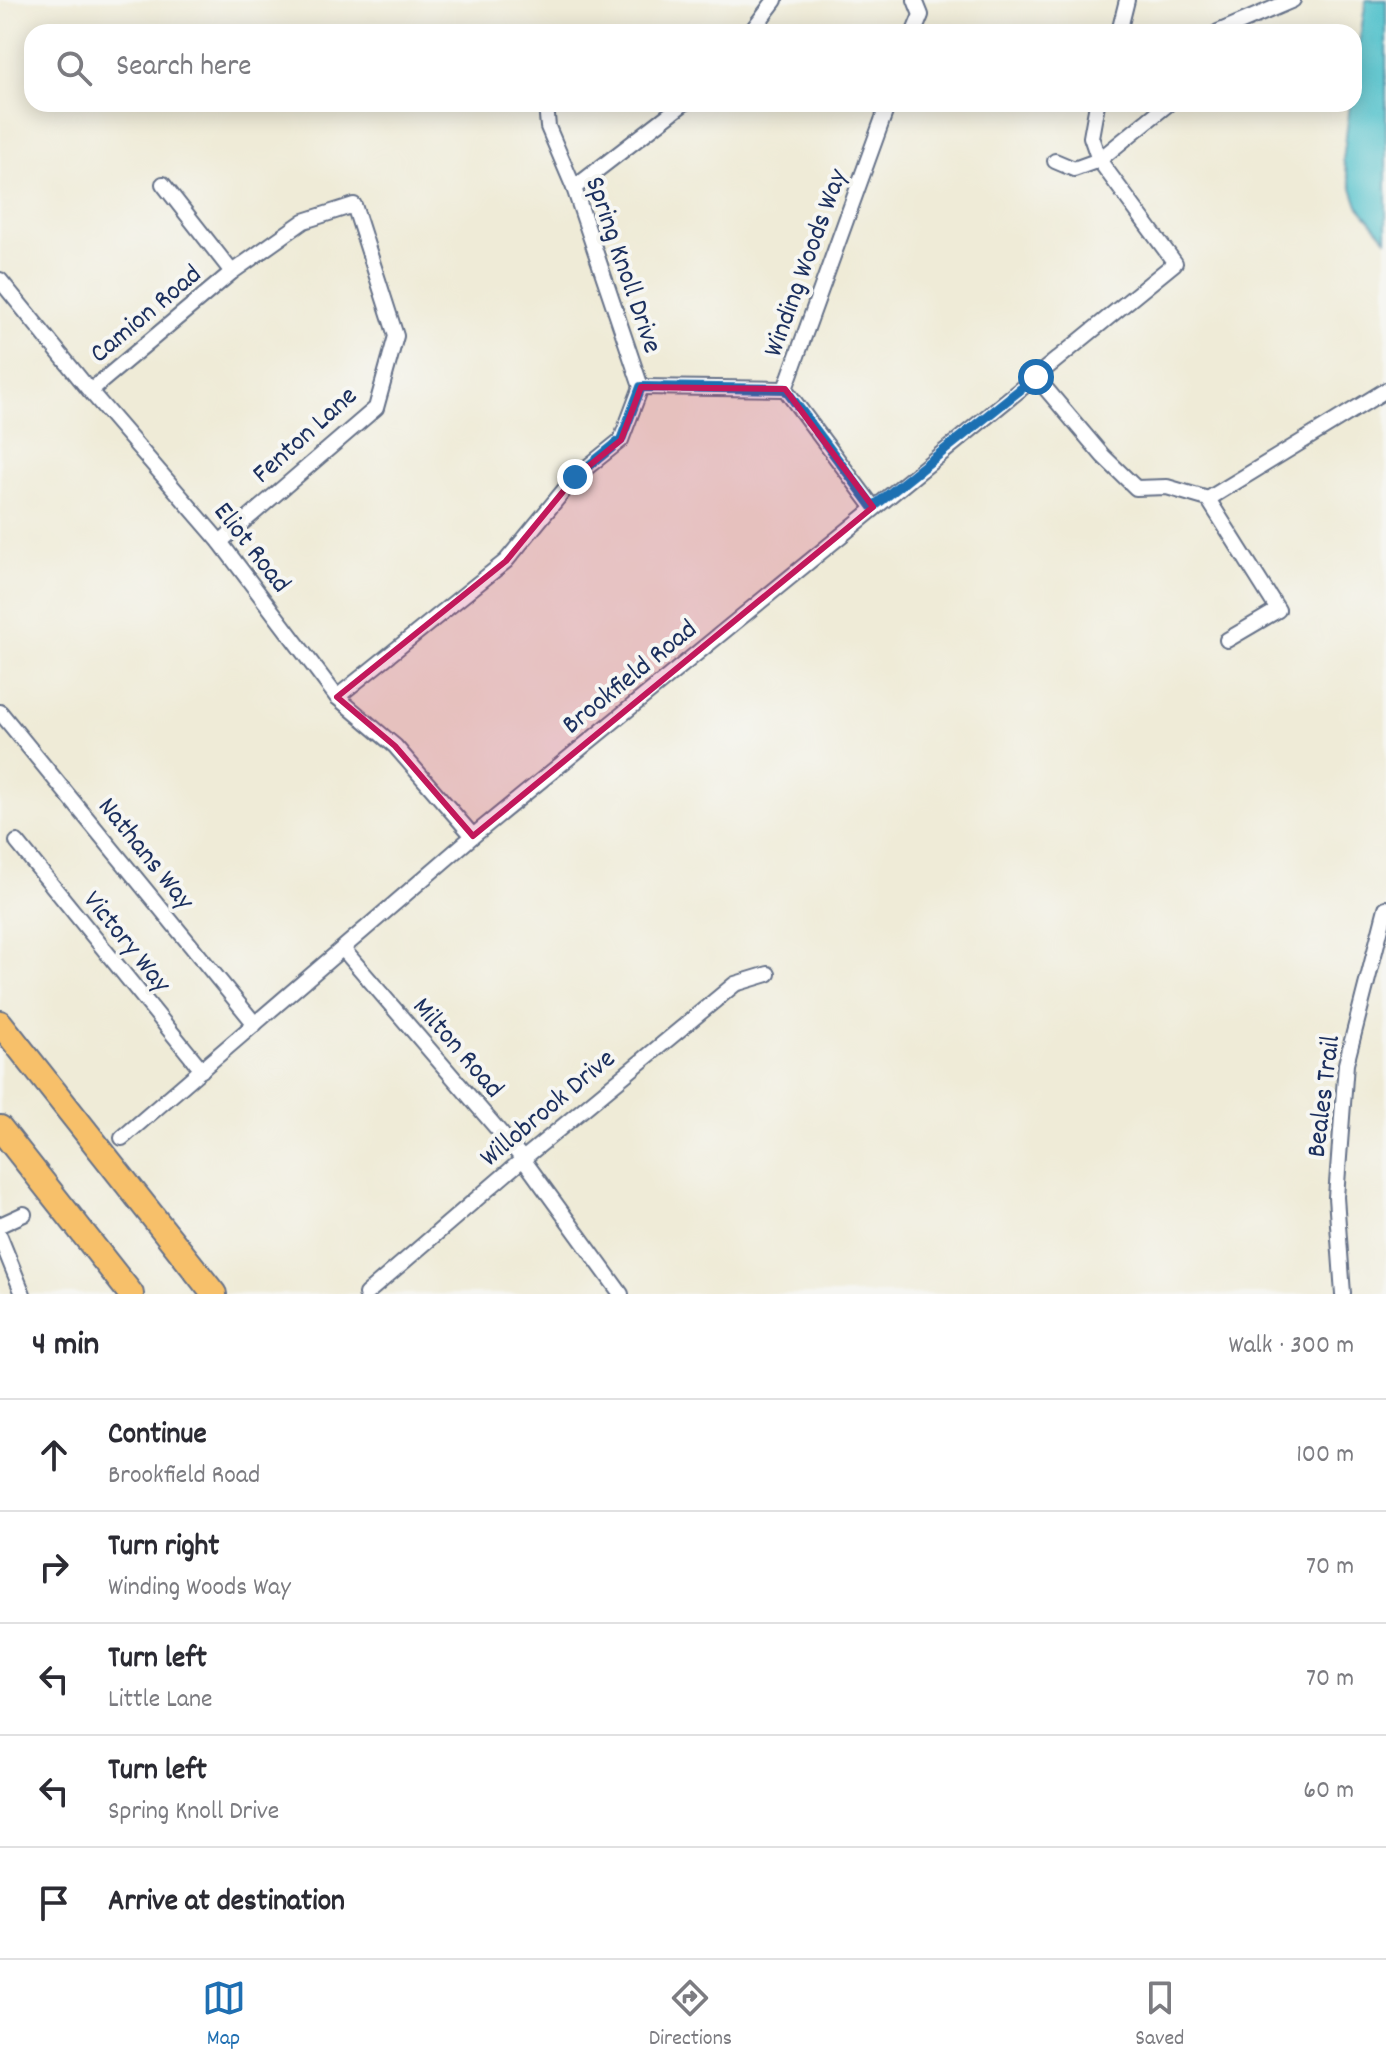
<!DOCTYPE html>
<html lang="en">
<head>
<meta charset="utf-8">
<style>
  body { margin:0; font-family:Dekko,sans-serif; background:#f7f7f7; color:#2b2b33 }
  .stop { position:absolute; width:24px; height:24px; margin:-18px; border:6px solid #1f6fb2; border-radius:50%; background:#fff }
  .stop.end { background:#1f6fb2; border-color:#fff; box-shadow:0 2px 8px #0008 }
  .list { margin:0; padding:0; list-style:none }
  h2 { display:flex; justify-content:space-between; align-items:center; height:104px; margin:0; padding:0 32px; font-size:34px }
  h2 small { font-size:26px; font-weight:400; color:#7c7c81 }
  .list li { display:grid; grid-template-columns:52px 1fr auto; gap:24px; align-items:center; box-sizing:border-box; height:112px; padding:0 32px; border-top:2px solid #e1e1e2 }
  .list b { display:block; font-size:30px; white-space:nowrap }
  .list p { margin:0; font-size:26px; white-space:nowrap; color:#7c7c81 }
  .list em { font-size:26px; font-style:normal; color:#7c7c81 }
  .icon { flex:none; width:44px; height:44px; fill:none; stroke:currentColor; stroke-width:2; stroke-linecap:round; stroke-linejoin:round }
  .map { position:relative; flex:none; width:1386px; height:1294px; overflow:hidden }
  .search { position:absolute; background:#fff; box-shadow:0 4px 20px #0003; left:24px; right:24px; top:24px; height:88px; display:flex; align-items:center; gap:20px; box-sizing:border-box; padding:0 28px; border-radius:24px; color:#7c7c81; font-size:30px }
  .sheet { height:664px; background:#fff }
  nav { display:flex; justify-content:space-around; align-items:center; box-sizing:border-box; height:112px; border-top:2px solid #e1e1e2; background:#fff; font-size:22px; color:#7c7c81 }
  nav a { display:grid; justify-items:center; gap:4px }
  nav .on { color:#1f6fb2 }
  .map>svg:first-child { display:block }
  .water { fill:#55c2cc; stroke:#387895; stroke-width:2 }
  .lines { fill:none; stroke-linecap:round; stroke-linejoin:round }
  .minor-casing { stroke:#657188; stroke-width:18 }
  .motorway-casing { stroke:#657188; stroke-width:28 }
  .minor { stroke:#fff; stroke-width:14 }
  .motorway { stroke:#f7c06b; stroke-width:24 }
  .route { stroke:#1f6fb2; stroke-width:10 }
  .marked { fill:#c2185b; fill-opacity:0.2; stroke:#c2185b; stroke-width:6; stroke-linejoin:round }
  .labels { text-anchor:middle; stroke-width:8; stroke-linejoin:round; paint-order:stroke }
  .street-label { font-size:28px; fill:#1b2f5e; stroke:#f6f6f2 }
</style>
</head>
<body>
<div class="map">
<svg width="1386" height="1294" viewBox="0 0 1386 1294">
  <rect width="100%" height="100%" fill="#f6f6f2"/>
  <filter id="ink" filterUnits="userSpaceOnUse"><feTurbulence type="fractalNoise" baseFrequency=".0125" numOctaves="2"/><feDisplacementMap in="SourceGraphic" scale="16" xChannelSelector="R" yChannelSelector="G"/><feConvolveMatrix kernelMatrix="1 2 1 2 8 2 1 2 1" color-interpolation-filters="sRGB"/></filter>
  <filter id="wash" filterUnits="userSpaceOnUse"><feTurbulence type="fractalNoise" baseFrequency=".006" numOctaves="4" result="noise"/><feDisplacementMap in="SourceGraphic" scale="32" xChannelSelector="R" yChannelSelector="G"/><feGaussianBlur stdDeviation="1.8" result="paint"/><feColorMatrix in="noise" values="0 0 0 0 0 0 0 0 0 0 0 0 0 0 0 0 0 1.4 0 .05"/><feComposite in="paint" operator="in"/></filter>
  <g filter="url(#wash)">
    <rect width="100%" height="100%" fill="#efebd7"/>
    <!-- water -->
    <path class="water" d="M1366,0H1386V239L1358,206L1343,160L1350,104H1354V74Z"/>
  </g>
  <g filter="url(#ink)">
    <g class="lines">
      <defs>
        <g id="minor">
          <path d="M751,32L775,0"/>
          <path d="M914,32L921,15L915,0"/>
          <path d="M1119,32L1127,0"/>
          <path d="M1218,32L1293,0"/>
          <path d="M1055,161L1074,169L1099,160L1168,104"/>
          <path d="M163,184L232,272"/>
          <path d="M574,188L683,104"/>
          <path d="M0,280L90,391L220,542L337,697L395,746L473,836"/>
          <path d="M1036,377L1103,456L1136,488L1167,487L1208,499L1278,610L1227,640"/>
          <path d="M641,387L785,389"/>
          <path d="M90,391L232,272L304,221L354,205L396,336L376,408L220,542"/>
          <path d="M1208,499L1386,390"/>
          <path d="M873,507L785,389L888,104"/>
          <path d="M337,697L506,561L575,477L621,440L641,387L574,188L548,127L546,104"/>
          <path d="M0,712L255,1024"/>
          <path d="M17,842L202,1070"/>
          <path d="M343,949L523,1159L621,1294"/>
          <path d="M122,1138L473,836L1175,263L1099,160L1091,137L1097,104"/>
          <path d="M0,1225L24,1214"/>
          <path d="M0,1237L23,1294"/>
          <path d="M366,1294L523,1159L735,984L768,974"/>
          <path d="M1343,1294L1336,1197L1346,1064L1386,908"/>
        </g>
        <g id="motorway">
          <path d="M0,1023L214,1294"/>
          <path d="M0,1128L131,1294"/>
        </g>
      </defs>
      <!-- minor casing -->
      <use href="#minor" class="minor-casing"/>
      <!-- motorway casing -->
      <use href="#motorway" class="motorway-casing"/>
      <!-- minor -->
      <use href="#minor" class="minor"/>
      <!-- motorway -->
      <use href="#motorway" class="motorway"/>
    </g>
  </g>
  <g class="lines" filter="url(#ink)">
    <!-- route -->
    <path class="route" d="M575,477L621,440L641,387L785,389L873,507L1036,377"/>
  </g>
  <!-- marked area -->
  <path class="marked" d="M641,387L785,389L873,507L473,836L395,746L337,697L506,561L575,477L621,440Z"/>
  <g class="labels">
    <!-- street labels -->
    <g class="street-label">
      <text transform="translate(803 262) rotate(-70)" y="10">Winding Woods Way</text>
      <text transform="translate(626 264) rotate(71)" y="10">Spring Knoll Drive</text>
      <text transform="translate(144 312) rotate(-40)" y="10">Camion Road</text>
      <text transform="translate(303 433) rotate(-42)" y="10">Fenton Lane</text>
      <text transform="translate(254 546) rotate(52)" y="10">Eliot Road</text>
      <text transform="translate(628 675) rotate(-39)" y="10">Brookfield Road</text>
      <text transform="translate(148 852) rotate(51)" y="10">Nathans Way</text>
      <text transform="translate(129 940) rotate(51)" y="10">Victory Way</text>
      <text transform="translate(460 1046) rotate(49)" y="10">Milton Road</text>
      <text transform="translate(1321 1096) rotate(-83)" y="10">Beales Trail</text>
      <text transform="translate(546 1106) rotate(-40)" y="10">Willobrook Drive</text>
    </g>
  </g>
</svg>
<div class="stop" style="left:1036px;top:377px"></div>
<div class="stop end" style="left:575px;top:477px"></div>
<div class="search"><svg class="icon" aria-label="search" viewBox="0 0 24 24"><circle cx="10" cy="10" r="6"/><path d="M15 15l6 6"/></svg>Search here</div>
</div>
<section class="sheet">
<h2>4 min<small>Walk · 300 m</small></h2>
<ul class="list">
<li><svg class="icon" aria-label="ahead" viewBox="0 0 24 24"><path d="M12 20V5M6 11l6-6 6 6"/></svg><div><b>Continue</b><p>Brookfield Road</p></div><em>100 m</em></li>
<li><svg class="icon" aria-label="right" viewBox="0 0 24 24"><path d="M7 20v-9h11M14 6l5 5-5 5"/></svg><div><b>Turn right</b><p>Winding Woods Way</p></div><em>70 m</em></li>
<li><svg class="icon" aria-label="left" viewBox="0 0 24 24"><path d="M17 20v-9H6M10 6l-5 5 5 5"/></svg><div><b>Turn left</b><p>Little Lane</p></div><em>70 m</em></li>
<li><svg class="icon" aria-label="left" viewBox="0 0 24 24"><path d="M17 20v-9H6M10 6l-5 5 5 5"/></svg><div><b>Turn left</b><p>Spring Knoll Drive</p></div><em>60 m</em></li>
<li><svg class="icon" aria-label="arrive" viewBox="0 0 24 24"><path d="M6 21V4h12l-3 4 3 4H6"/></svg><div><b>Arrive at destination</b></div></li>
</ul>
</section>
<nav>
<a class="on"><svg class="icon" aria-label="map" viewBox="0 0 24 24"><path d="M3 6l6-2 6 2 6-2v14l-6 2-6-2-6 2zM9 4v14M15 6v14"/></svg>Map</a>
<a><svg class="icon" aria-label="directions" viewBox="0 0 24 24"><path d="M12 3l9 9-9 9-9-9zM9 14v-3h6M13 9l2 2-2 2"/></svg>Directions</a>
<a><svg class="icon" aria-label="saved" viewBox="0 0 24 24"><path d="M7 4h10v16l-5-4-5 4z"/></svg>Saved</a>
</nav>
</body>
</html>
